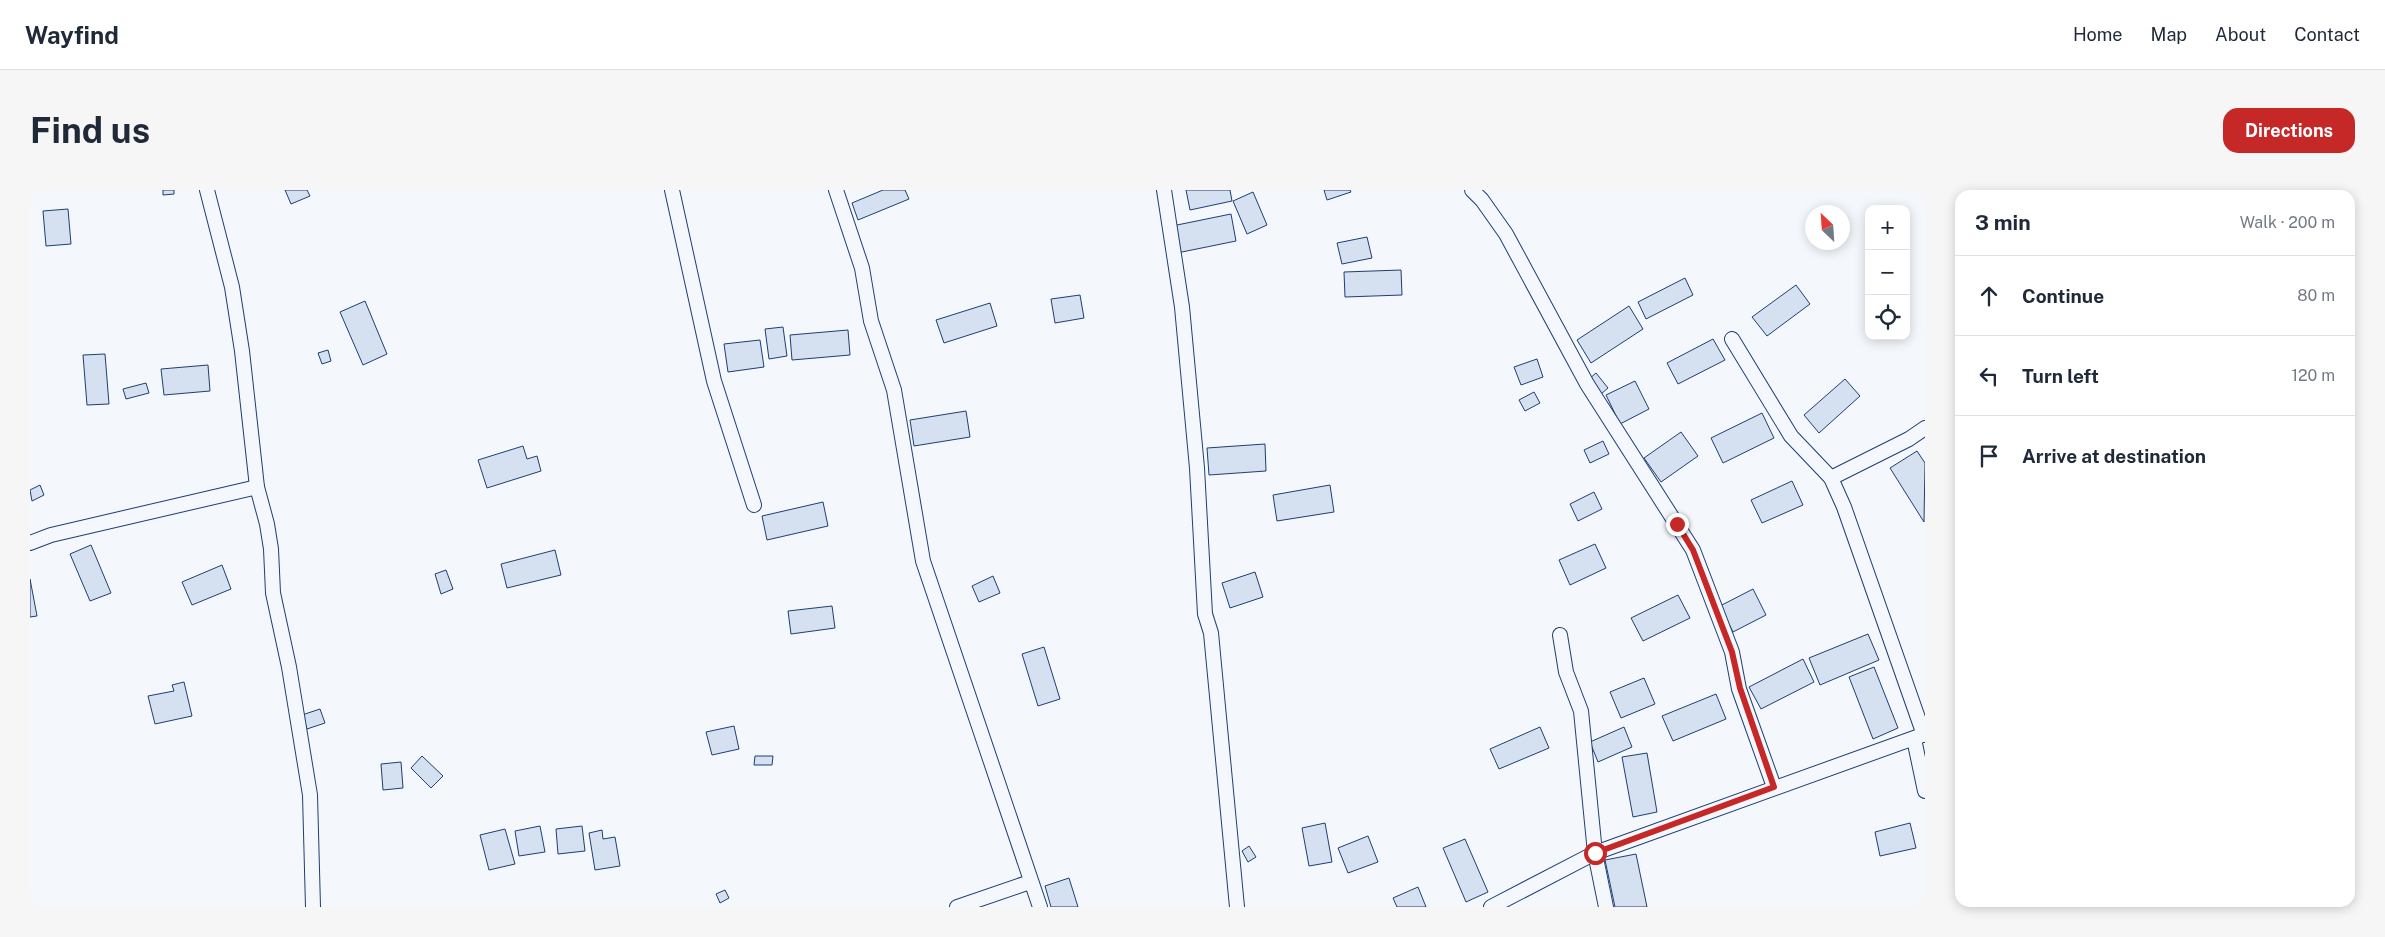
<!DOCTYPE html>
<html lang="en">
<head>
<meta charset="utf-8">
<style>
  body { margin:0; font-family:"Public Sans",sans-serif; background:#f6f6f7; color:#1f2937 }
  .controls { position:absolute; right:15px; top:15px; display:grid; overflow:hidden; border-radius:10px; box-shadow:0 2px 12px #0003 }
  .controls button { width:45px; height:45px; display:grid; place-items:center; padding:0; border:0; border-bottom:1px solid #e0e1e3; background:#fff; color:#1f2937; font:25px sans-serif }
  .compass { position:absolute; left:1775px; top:15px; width:45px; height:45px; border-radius:50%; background:#fff; box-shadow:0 2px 12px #0003; rotate:335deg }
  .stop { position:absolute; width:15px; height:15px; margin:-11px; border:4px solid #c62828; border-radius:50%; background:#fff }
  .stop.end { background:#c62828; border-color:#fff; box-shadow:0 1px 5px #0008 }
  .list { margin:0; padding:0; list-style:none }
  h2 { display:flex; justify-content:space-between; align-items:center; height:65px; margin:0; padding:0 20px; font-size:21px }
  h2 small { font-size:16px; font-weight:400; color:#747a83 }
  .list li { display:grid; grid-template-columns:32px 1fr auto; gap:15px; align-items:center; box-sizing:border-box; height:80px; padding:0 20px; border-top:1px solid #e0e1e3 }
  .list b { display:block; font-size:19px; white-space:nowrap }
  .list em { font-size:16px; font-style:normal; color:#747a83 }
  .icon { flex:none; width:28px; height:28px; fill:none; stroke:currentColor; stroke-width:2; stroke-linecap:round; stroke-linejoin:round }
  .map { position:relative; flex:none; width:1895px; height:717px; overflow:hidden; border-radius:15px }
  header { display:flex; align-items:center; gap:30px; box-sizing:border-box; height:70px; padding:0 25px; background:#fff; border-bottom:1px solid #e0e1e3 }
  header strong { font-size:24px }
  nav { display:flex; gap:28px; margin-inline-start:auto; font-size:18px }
  .intro { display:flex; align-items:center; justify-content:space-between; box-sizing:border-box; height:120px; padding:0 30px }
  h1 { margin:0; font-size:35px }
  .button { padding:12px 22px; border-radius:15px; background:#c62828; color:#fff; font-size:18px; font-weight:700 }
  main { display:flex; gap:30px; padding:0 30px }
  aside { flex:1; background:#fff; border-radius:15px; box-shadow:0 2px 12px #0003 }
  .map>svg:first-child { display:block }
  .building { fill:#d5e0f0; stroke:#1d3f73 }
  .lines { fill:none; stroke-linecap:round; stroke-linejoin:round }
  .street-casing { stroke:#1d3f73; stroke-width:16 }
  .street { stroke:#f4f7fb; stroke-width:14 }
  .route { stroke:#c62828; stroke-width:6 }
</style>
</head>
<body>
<header>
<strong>Wayfind</strong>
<nav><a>Home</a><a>Map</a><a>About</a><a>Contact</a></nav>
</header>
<div class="intro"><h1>Find us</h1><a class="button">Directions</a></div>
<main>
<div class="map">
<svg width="1895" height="717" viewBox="0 0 1895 717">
  <rect width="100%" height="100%" fill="#f4f7fb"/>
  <!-- building -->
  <g class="building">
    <path d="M133,0H144V4L133,5Z"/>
    <path d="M255,0H277L280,6L261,14Z"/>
    <path d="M853,0H875L879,9L828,30L822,13Z"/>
    <path d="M1156,0H1200L1202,11L1160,20Z"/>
    <path d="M1294,0H1320L1321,2L1297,10Z"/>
    <path d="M1223,2L1237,35L1217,44L1203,11Z"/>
    <path d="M38,19L41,54L16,56L13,21Z"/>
    <path d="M1201,24L1206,51L1147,63L1142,36Z"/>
    <path d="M1337,47L1342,68L1312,74L1307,53Z"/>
    <path d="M1371,80L1372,105L1315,107L1314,82Z"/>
    <path d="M1655,88L1663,105L1616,129L1608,112Z"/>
    <path d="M1766,95L1780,114L1737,146L1722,127Z"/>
    <path d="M1050,105L1054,128L1025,133L1021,109Z"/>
    <path d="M335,111L357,164L333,175L310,122Z"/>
    <path d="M960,113L967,136L914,153L906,130Z"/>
    <path d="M1599,116L1613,139L1561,173L1547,150Z"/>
    <path d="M753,137L757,166L739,169L735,139Z"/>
    <path d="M818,140L820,165L762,170L760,145Z"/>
    <path d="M1683,149L1695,170L1648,194L1637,173Z"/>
    <path d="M730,150L734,177L698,182L694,154Z"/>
    <path d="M298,160L301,171L292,174L288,163Z"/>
    <path d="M75,164L79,214L57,215L53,165Z"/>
    <path d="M1507,169L1513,187L1491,195L1484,177Z"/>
    <path d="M178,175L180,201L134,205L131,179Z"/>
    <path d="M1566,183L1578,198L1571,204L1559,189Z"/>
    <path d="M1815,189L1830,206L1789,243L1774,225Z"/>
    <path d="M1605,191L1619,219L1590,234L1576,205Z"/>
    <path d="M116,193L119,203L96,209L93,199Z"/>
    <path d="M1504,202L1510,213L1495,221L1489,210Z"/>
    <path d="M936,221L940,247L884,256L880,230Z"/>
    <path d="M1732,223L1744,248L1693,273L1681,248Z"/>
    <path d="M1651,242L1668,266L1631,292L1614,268Z"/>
    <path d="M1573,251L1579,264L1560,273L1554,260Z"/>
    <path d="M1235,254L1236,281L1179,285L1177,258Z"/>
    <path d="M493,256L497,269L507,266L511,281L457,298L448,270Z"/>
    <path d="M1887,261L1895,273L1894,332L1860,278Z"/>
    <path d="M1762,291L1773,315L1732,333L1721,310Z"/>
    <path d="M10,295L14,305L2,311L0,300Z"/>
    <path d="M1300,295L1304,322L1247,331L1243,305Z"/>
    <path d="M1564,302L1572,319L1548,331L1540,314Z"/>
    <path d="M793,312L798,336L737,350L732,326Z"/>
    <path d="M1565,354L1576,378L1540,395L1529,370Z"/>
    <path d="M61,355L81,403L60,411L40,364Z"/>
    <path d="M525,360L531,385L477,398L471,374Z"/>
    <path d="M192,375L201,399L162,415L152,392Z"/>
    <path d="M416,380L423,399L411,404L405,384Z"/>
    <path d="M1225,382L1233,407L1200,418L1192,393Z"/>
    <path d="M963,386L970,403L949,412L942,396Z"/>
    <path d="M0,389L7,426L0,427Z"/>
    <path d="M1723,399L1736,425L1703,442L1690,416Z"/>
    <path d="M1648,405L1660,428L1613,451L1601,428Z"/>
    <path d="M802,416L805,438L761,444L758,421Z"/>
    <path d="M1838,444L1849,470L1790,495L1779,468Z"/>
    <path d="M1014,457L1030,509L1008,516L992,464Z"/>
    <path d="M1773,469L1784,492L1731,519L1719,497Z"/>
    <path d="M1844,477L1868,538L1843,549L1819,487Z"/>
    <path d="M1614,488L1625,514L1591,528L1580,502Z"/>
    <path d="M154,492L162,526L125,534L118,506L144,501L142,495Z"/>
    <path d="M1686,504L1696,529L1643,551L1632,526Z"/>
    <path d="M290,519L295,533L277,539L272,525Z"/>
    <path d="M704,536L709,559L682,565L676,542Z"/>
    <path d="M1510,537L1519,558L1469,579L1460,559Z"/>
    <path d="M1594,537L1602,557L1568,572L1560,552Z"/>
    <path d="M1617,563L1627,622L1603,627L1592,567Z"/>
    <path d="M392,566L413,586L401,598L381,578Z"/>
    <path d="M725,566H743L742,575H724Z"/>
    <path d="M371,572L373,598L353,600L351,574Z"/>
    <path d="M1295,633L1302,672L1279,676L1272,638Z"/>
    <path d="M1880,633L1886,658L1850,666L1845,642Z"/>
    <path d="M510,636L515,662L489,666L485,641Z"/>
    <path d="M552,636L555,661L528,664L526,639Z"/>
    <path d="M475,639L485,674L459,680L450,645Z"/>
    <path d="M572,640L573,649L585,647L590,676L565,680L559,643Z"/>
    <path d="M1338,646L1348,672L1318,683L1308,658Z"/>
    <path d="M1435,649L1458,702L1436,712L1413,658Z"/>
    <path d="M1219,656L1226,667L1218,672L1212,661Z"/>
    <path d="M1606,664L1617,717H1585L1575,670Z"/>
    <path d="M1039,688L1048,717H1021L1015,696Z"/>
    <path d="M1388,697L1396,717H1367L1363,708Z"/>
    <path d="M695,700L699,708L690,713L686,704Z"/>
  </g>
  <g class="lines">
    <defs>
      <g id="street">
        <path d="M177,0L202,97L212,161L227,297L237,334L241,359L243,403L259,477L280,605L283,717"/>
        <path d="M642,0L684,191L724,315"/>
        <path d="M806,0L832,78L841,131L864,200L893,371L1010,717"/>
        <path d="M1134,0L1152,117L1167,278L1175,424L1181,443L1207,717"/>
        <path d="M1442,0L1452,10L1476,44L1557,194L1663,360L1702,462L1709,499L1744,597"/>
        <path d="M1702,149L1761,246L1801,288L1814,317L1894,545"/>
        <path d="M1801,288L1879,249L1895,238"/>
        <path d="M0,353L21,345L227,297"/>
        <path d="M1530,445L1536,482L1551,521L1565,663L1576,717"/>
        <path d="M1884,549L1895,601"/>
        <path d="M927,717L1000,692"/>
        <path d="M1461,717L1565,663L1895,544"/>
      </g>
    </defs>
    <!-- street casing -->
    <use href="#street" class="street-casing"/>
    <!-- street -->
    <use href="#street" class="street"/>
  </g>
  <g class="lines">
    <!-- route -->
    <path class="route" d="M1565,663L1744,597L1710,498L1702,462L1663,360L1647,334"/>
  </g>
</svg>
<div class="controls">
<button>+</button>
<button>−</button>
<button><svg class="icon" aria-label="locate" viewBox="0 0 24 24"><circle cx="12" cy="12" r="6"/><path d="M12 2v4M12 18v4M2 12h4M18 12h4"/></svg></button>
</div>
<svg class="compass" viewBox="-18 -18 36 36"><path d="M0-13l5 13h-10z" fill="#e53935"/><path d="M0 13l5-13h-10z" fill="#747a83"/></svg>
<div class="stop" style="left:1565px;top:663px"></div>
<div class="stop end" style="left:1647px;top:334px"></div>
</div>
<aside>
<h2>3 min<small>Walk · 200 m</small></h2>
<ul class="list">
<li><svg class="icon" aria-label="ahead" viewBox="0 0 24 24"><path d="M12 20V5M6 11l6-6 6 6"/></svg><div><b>Continue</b></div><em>80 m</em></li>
<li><svg class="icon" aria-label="left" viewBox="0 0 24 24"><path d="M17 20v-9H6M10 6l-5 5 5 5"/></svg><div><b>Turn left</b></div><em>120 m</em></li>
<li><svg class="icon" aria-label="arrive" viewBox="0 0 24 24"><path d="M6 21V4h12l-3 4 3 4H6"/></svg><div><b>Arrive at destination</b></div></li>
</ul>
</aside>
</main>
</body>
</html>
